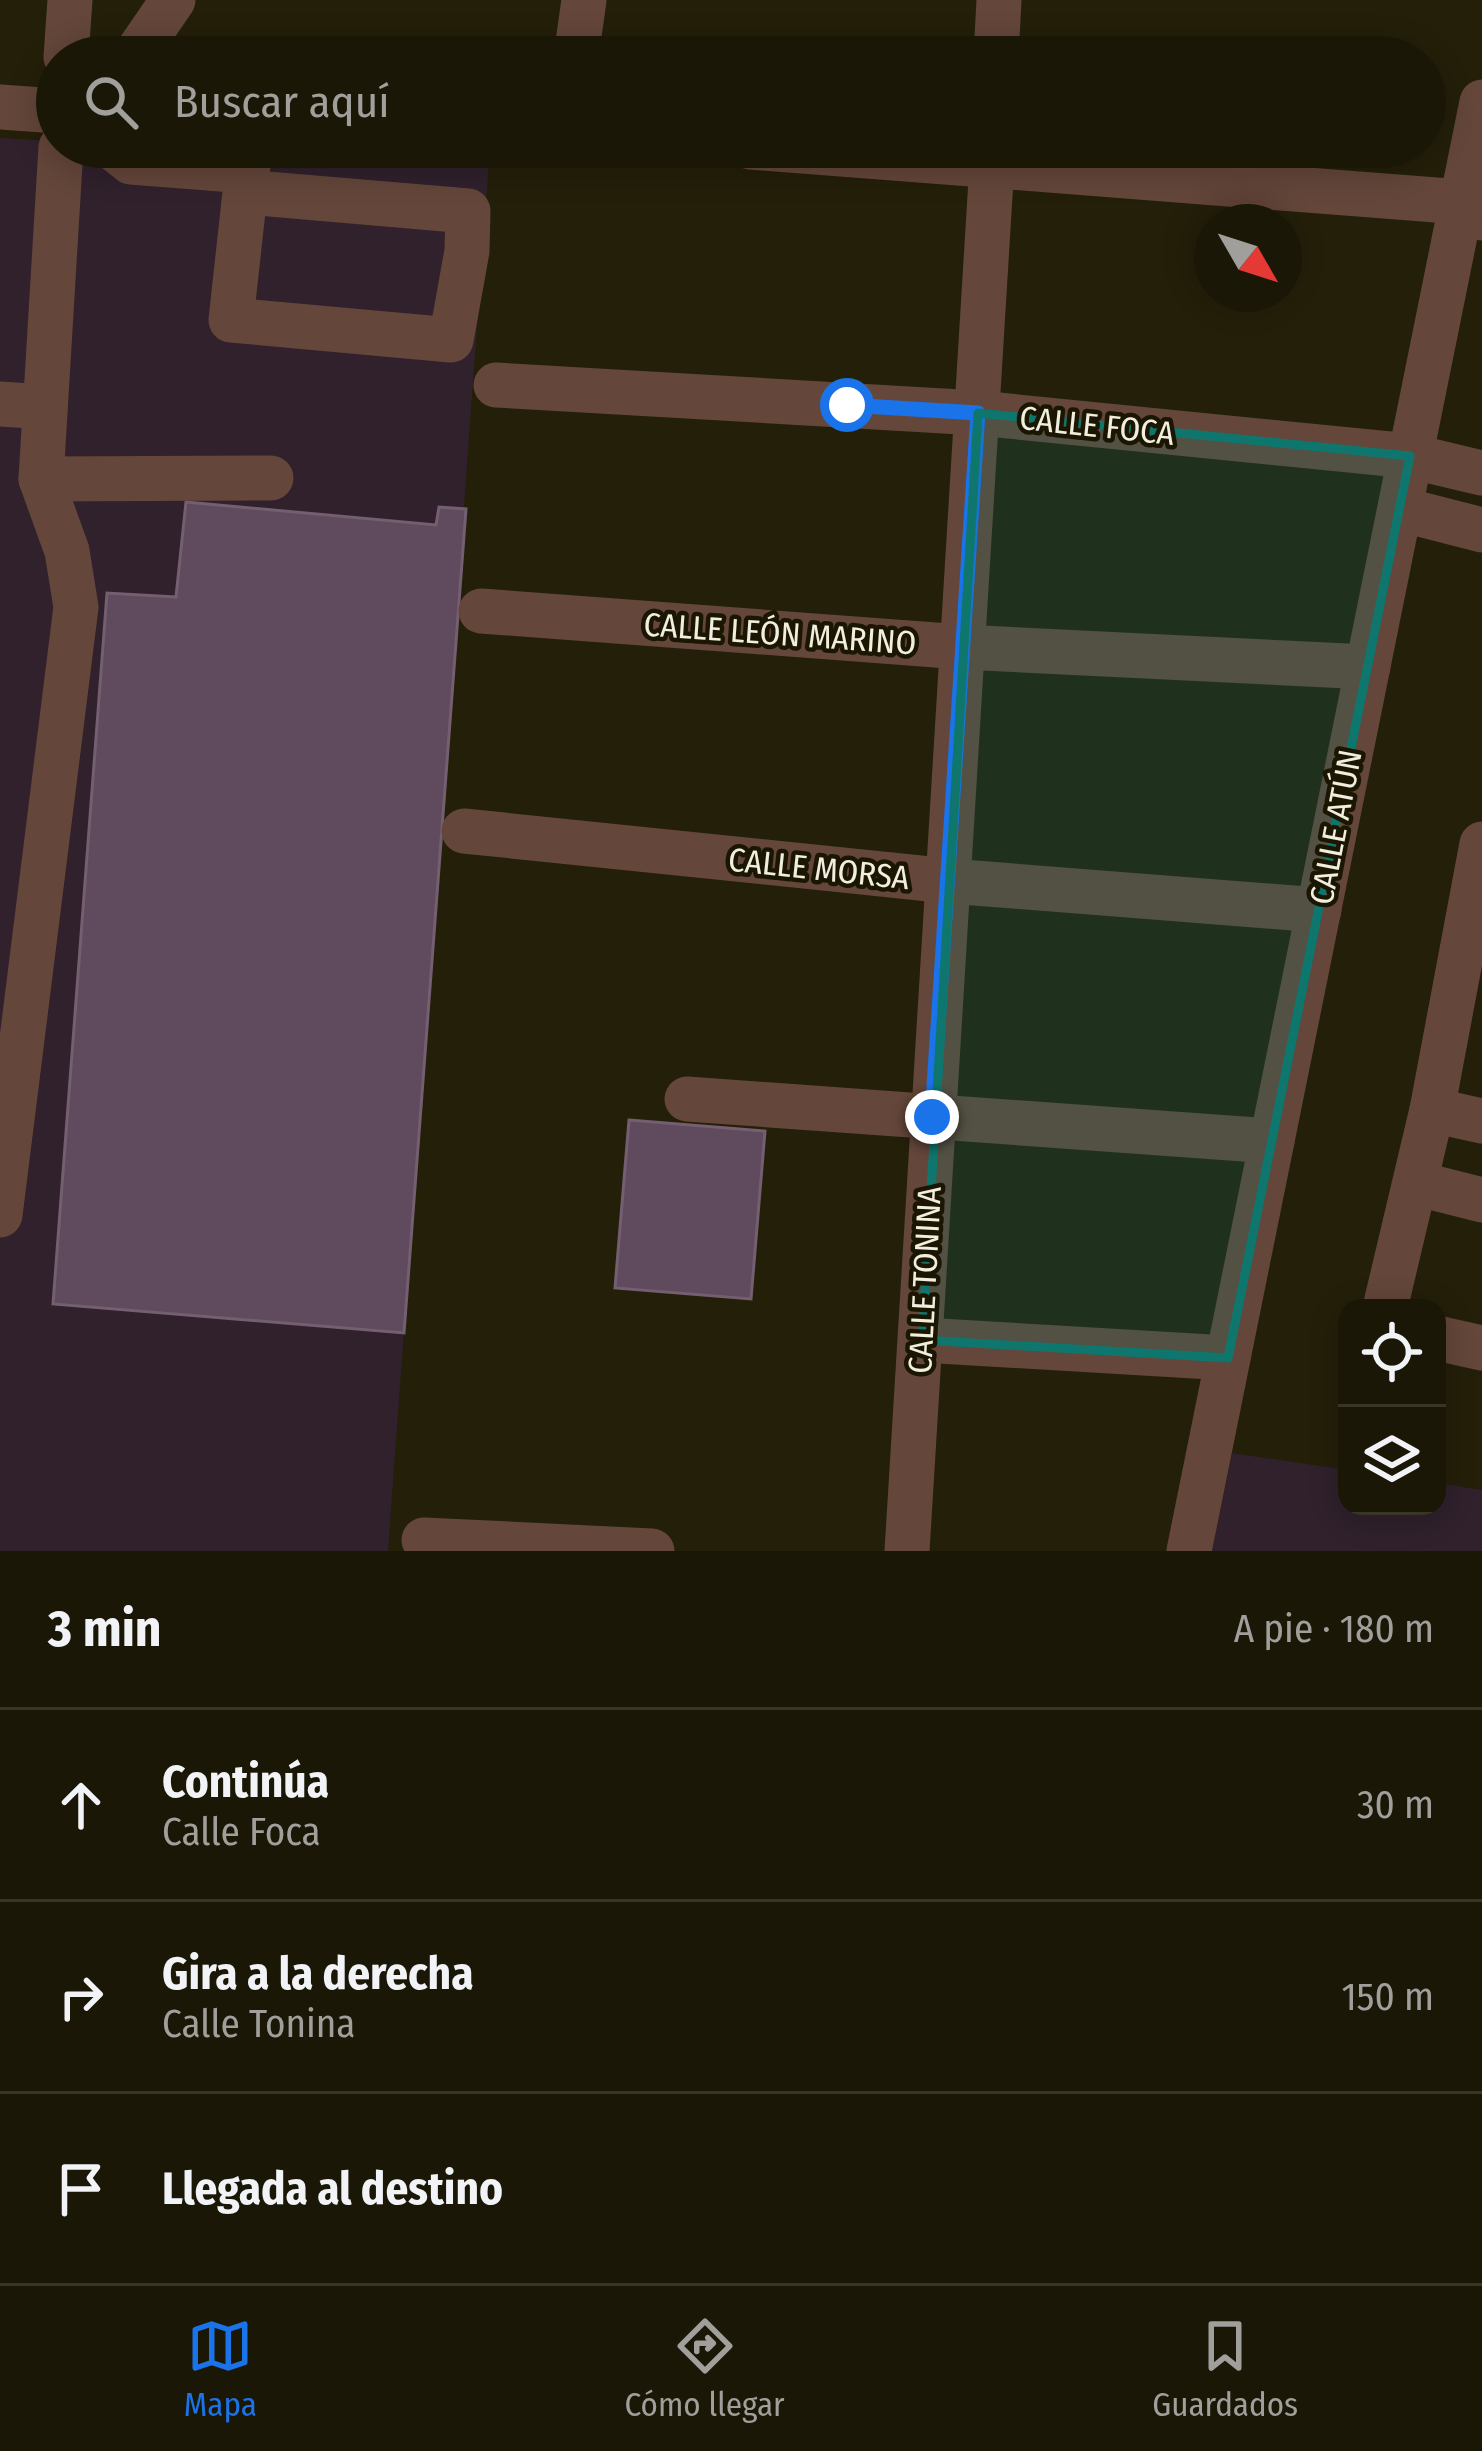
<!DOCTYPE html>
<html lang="es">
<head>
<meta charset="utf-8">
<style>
  body { margin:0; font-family:"Fira Sans Condensed",sans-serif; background:#282415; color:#f1f3f6 }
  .controls { position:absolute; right:36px; bottom:36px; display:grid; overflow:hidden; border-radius:24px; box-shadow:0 6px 30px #0003 }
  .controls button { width:108px; height:108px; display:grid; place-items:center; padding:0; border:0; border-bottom:3px solid #393628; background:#1b1707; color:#f1f3f6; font:60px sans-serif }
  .compass { position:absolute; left:1194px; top:204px; width:108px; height:108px; border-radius:50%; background:#1b1707; box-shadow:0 6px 30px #0003; rotate:129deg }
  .stop { position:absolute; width:36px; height:36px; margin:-27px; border:9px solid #1a73e8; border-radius:50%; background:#fff }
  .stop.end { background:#1a73e8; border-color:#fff; box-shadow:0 3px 12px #0008 }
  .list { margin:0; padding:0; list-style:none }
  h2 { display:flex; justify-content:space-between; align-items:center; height:156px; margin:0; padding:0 48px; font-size:51px }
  h2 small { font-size:39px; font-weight:400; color:#a09f9b }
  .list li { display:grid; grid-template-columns:78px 1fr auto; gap:36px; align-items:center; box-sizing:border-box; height:192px; padding:0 48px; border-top:3px solid #393628 }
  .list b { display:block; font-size:45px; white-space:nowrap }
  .list p { margin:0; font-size:39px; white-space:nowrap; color:#a09f9b }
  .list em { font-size:39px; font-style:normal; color:#a09f9b }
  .icon { flex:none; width:66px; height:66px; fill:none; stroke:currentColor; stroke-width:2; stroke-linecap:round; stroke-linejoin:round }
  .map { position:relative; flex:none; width:1482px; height:1551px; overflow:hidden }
  .search { position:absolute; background:#1b1707; box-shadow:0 6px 30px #0003; left:36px; right:36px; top:36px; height:132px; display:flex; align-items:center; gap:30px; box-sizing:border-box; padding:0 42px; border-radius:66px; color:#a09f9b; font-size:45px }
  .sheet { height:732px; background:#1b1707 }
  nav { display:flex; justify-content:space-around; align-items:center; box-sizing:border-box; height:168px; border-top:3px solid #393628; background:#1b1707; font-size:33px; color:#a09f9b }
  nav a { display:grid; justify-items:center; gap:6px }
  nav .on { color:#1a73e8 }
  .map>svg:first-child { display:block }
  .industrial { fill:#30212c }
  .building { fill:#604a5d; stroke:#745f71; stroke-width:3 }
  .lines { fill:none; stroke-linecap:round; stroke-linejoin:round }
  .minor { stroke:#64463a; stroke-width:45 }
  .route { stroke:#1a73e8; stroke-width:15 }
  .marked { fill:#0f766e; fill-opacity:0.2; stroke:#0f766e; stroke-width:9; stroke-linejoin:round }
  .labels { text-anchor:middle; stroke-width:9; stroke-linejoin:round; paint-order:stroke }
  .street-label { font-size:33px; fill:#f1eee0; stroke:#1b1602 }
</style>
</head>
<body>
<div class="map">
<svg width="1482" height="1551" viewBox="0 0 1482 1551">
  <rect width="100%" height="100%" fill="#241f09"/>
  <!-- industrial -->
  <g class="industrial">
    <path d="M0,138L57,141V147H180L489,162L388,1551H0Z"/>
    <path d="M1232,1453L1347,1470V1506H1437V1483L1482,1490V1551H1212Z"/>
  </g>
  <!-- building -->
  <g class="building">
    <path d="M186,502L436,525L439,507L466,509L404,1333L53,1304L107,593L176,597Z"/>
    <path d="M629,1120L765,1131L751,1299L615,1288Z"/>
  </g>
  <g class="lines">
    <!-- minor -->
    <g class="minor">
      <path d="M66,57L70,0"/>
      <path d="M134,57L173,0"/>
      <path d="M576,57L584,0"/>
      <path d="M996,57L999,0"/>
      <path d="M0,107L57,111"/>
      <path d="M61,147L41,479L271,478"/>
      <path d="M112,147L131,162L247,171"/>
      <path d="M750,147L1462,202L1482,218"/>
      <path d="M245,192L468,211L467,251L451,340L231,320C237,262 244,205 250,147"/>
      <path d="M496,385L978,413L1410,456L1482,473"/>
      <path d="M0,404L45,407"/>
      <path d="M1400,509L1482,530"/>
      <path d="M481,611L962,647L1368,667"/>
      <path d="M464,831L949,881L1319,910"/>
      <path d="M1482,844L1432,1110L1482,1121"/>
      <path d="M687,1099L1272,1141"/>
      <path d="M1415,1183L1482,1200"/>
      <path d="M0,1215L76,607L67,551L41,479"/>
      <path d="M1385,1308L1432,1110"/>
      <path d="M1437,1338L1482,1348"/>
      <path d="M922,1340L1228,1358"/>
      <path d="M424,1540L652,1551"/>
      <path d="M907,1551L993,147"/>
      <path d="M1189,1551L1482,102"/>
    </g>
  </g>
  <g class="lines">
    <!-- route -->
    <path class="route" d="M847,405L978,413L932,1117"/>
  </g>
  <!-- marked area -->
  <path class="marked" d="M978,413L1410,456L1228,1358L922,1340Z"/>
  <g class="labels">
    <!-- street labels -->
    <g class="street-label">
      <text transform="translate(1097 425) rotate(6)" y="12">CALLE FOCA</text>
      <text transform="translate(780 633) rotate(4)" y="12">CALLE LEÓN MARINO</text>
      <text transform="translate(1335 827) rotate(-79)" y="12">CALLE ATÚN</text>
      <text transform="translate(819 868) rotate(6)" y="12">CALLE MORSA</text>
      <text transform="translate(924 1280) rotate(-87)" y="12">CALLE TONINA</text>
    </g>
  </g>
</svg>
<div class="controls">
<button><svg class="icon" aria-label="locate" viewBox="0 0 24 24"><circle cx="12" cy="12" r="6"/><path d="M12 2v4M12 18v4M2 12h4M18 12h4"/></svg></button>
<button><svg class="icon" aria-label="layers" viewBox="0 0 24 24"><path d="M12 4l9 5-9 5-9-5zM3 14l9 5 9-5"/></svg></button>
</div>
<svg class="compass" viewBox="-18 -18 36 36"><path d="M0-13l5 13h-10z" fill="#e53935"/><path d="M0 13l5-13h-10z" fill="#a09f9b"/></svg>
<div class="stop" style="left:847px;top:405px"></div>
<div class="stop end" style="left:932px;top:1117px"></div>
<div class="search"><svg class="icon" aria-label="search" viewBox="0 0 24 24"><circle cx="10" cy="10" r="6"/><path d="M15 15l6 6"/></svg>Buscar aquí</div>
</div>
<section class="sheet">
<h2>3 min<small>A pie · 180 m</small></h2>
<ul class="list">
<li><svg class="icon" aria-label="ahead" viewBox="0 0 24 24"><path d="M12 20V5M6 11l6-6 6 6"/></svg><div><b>Continúa</b><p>Calle Foca</p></div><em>30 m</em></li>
<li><svg class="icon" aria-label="right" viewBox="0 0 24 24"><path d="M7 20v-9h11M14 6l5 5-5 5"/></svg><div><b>Gira a la derecha</b><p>Calle Tonina</p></div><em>150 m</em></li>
<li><svg class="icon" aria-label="arrive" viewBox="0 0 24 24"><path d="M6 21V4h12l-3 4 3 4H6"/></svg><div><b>Llegada al destino</b></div></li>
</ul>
</section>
<nav>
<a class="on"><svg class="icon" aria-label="map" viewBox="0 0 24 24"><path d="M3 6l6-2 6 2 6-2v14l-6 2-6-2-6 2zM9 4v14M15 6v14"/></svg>Mapa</a>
<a><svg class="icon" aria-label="directions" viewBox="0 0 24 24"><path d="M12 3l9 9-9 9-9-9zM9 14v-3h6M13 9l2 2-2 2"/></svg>Cómo llegar</a>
<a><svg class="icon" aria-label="saved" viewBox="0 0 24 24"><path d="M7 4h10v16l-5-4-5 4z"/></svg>Guardados</a>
</nav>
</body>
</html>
